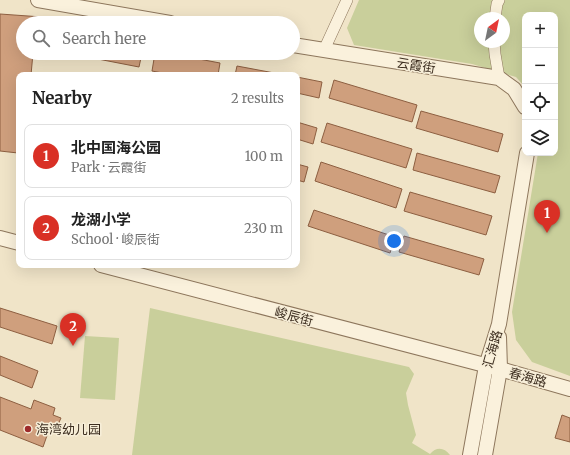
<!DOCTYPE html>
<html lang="en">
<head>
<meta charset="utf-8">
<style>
  body { margin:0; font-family:Merriweather,"Noto Sans SC",serif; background:#f6f6f6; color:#222 }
  .controls { position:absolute; right:12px; top:12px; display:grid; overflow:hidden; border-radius:8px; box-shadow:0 4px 16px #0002 }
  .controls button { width:36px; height:36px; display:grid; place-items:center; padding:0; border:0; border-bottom:1px solid #e0e0e0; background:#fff; color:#222; font:20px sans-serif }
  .compass { position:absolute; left:474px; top:12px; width:36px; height:36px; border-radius:50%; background:#fff; box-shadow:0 4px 16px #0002; rotate:33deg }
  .you { position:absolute; left:394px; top:241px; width:14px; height:14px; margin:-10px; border:3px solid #fff; border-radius:50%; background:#1a73e8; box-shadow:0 0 0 6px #1a73e833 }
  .badge { display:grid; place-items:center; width:26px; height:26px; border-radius:50%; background:#d93025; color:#fff; font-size:13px; font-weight:700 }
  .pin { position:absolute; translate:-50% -33px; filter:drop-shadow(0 1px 2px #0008) }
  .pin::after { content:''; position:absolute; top:21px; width:14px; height:12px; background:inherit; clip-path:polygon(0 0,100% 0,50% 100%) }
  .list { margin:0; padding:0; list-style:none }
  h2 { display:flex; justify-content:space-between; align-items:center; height:52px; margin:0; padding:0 16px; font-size:17px }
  h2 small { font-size:13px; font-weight:400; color:#767676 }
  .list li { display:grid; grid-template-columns:26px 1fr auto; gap:12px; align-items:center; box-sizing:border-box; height:64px; margin:0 8px 8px; padding:0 8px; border:1px solid #e0e0e0; border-radius:8px }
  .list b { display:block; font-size:15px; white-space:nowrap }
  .list p { margin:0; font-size:13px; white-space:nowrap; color:#767676 }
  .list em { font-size:13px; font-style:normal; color:#767676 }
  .icon { flex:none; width:22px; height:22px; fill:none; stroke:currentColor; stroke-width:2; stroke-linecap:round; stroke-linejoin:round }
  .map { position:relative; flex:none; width:570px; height:455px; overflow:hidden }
  .search { position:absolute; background:#fff; box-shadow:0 4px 16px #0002; left:16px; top:16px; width:284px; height:44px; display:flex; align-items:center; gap:10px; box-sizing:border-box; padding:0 14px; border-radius:22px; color:#767676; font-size:15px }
  .panel { position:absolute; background:#fff; box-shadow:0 4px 16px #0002; left:16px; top:72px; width:284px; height:196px; border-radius:8px }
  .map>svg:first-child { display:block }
  .green { fill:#c9cf9b; fill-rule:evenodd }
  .building { fill:#cf9f7d; stroke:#8d5f41 }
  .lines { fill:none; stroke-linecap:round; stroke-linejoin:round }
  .minor-casing { stroke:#8d765c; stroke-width:12 }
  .tertiary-casing { stroke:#8d765c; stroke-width:16 }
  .minor { stroke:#faf1dc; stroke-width:11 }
  .tertiary { stroke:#faf1dc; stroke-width:14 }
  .poi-dot { fill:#9e2a2b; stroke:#f7eed8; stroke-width:1.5 }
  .labels { text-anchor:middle; stroke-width:3; stroke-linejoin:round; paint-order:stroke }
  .street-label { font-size:13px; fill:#3d2e20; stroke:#f7eed8 }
  .poi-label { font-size:13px; fill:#3d2e20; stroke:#f7eed8; text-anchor:start }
</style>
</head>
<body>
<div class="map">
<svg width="570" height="455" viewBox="0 0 570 455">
  <rect width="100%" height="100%" fill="#f0e4c8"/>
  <!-- green -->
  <g class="green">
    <path d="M359,0H570V376L532,362L516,340L512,312L538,153H555V15H525V87L516,77L472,64L354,45L347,28ZM480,18H504V42H480Z"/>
    <path d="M150,308L409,367L414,374L406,393L408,405L416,435L412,443L430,454C436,447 444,447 450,455H132Z"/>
    <path d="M85,336L119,338L115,400L80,398Z"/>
  </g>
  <!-- building -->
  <g class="building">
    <path d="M0,14L42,17V23H23V53H33L31,75H19L18,153L0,151Z"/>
    <path d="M67,53H142L139,67Z"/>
    <path d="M155,53H167L220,63L218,75H173L152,71Z"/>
    <path d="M237,66L285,75H235Z"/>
    <path d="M297,77L322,82L319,98L297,93Z"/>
    <path d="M334,80L417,105L412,122L329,98Z"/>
    <path d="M421,111L503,134L498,152L416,128Z"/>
    <path d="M297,122L317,128L313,144L297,139Z"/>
    <path d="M327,123L412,149L406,168L321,142Z"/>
    <path d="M417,153L500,176L495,193L413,170Z"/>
    <path d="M321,162L402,189L396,208L315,181Z"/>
    <path d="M297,164L308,167L304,182L297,180Z"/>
    <path d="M410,192L492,216L486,235L404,211Z"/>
    <path d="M314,210L395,237L390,253L308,226Z"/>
    <path d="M404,236L484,259L479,275L399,252Z"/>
    <path d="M0,308L57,326L52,344L0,327Z"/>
    <path d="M0,356L38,371L32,388L0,375Z"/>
    <path d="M0,397L31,409L34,400L55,408L53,415L61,418L56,429L50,427L43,447L0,430Z"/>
    <path d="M562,415L570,418V442L555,438Z"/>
  </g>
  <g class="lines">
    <defs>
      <g id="minor">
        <path d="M495,18L497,4L499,0"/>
        <path d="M494,42L495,54L499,78"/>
        <path d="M324,50L347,0"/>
      </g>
      <g id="tertiary">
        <path d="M38,0L170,23"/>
        <path d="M293,45L499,78L514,89L525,107"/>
        <path d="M0,238L19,243"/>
        <path d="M101,265L500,369L570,389"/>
        <path d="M470,455L486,366L499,324L527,153"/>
        <path d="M485,455L500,369L499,337"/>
      </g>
    </defs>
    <!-- minor casing -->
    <use href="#minor" class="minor-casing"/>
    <!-- tertiary casing -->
    <use href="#tertiary" class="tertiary-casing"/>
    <!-- minor -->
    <use href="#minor" class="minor"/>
    <!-- tertiary -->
    <use href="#tertiary" class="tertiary"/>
  </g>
  <!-- markers -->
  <circle class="poi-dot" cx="28" cy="429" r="4"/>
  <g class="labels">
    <!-- street labels -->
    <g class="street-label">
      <text transform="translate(416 65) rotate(9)" y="5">云霞街</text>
      <text transform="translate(294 316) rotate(15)" y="5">峻辰街</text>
      <text transform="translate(492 349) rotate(-74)" y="5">汇海路</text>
      <text transform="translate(528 377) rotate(16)" y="5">春海路</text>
    </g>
    <!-- poi labels -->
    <g class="poi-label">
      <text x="36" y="434">海湾幼儿园</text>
    </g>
  </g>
</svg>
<div class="controls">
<button>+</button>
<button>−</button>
<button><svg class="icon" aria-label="locate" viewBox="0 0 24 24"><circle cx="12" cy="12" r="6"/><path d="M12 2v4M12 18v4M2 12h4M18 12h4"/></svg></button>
<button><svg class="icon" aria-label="layers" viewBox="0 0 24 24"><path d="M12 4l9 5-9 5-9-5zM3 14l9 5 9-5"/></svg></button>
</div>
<svg class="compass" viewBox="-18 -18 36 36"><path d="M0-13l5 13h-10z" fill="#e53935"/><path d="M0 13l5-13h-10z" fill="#767676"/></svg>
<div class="you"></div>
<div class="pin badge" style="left:547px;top:233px">1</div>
<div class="pin badge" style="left:73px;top:346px">2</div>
<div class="search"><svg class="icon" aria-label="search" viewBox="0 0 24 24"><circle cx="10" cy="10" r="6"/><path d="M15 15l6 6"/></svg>Search here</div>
<section class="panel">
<h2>Nearby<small>2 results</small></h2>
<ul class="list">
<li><span class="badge">1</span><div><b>北中国海公园</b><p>Park · 云霞街</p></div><em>100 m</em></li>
<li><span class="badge">2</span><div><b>龙湖小学</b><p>School · 峻辰街</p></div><em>230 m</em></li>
</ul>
</section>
</div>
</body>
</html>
